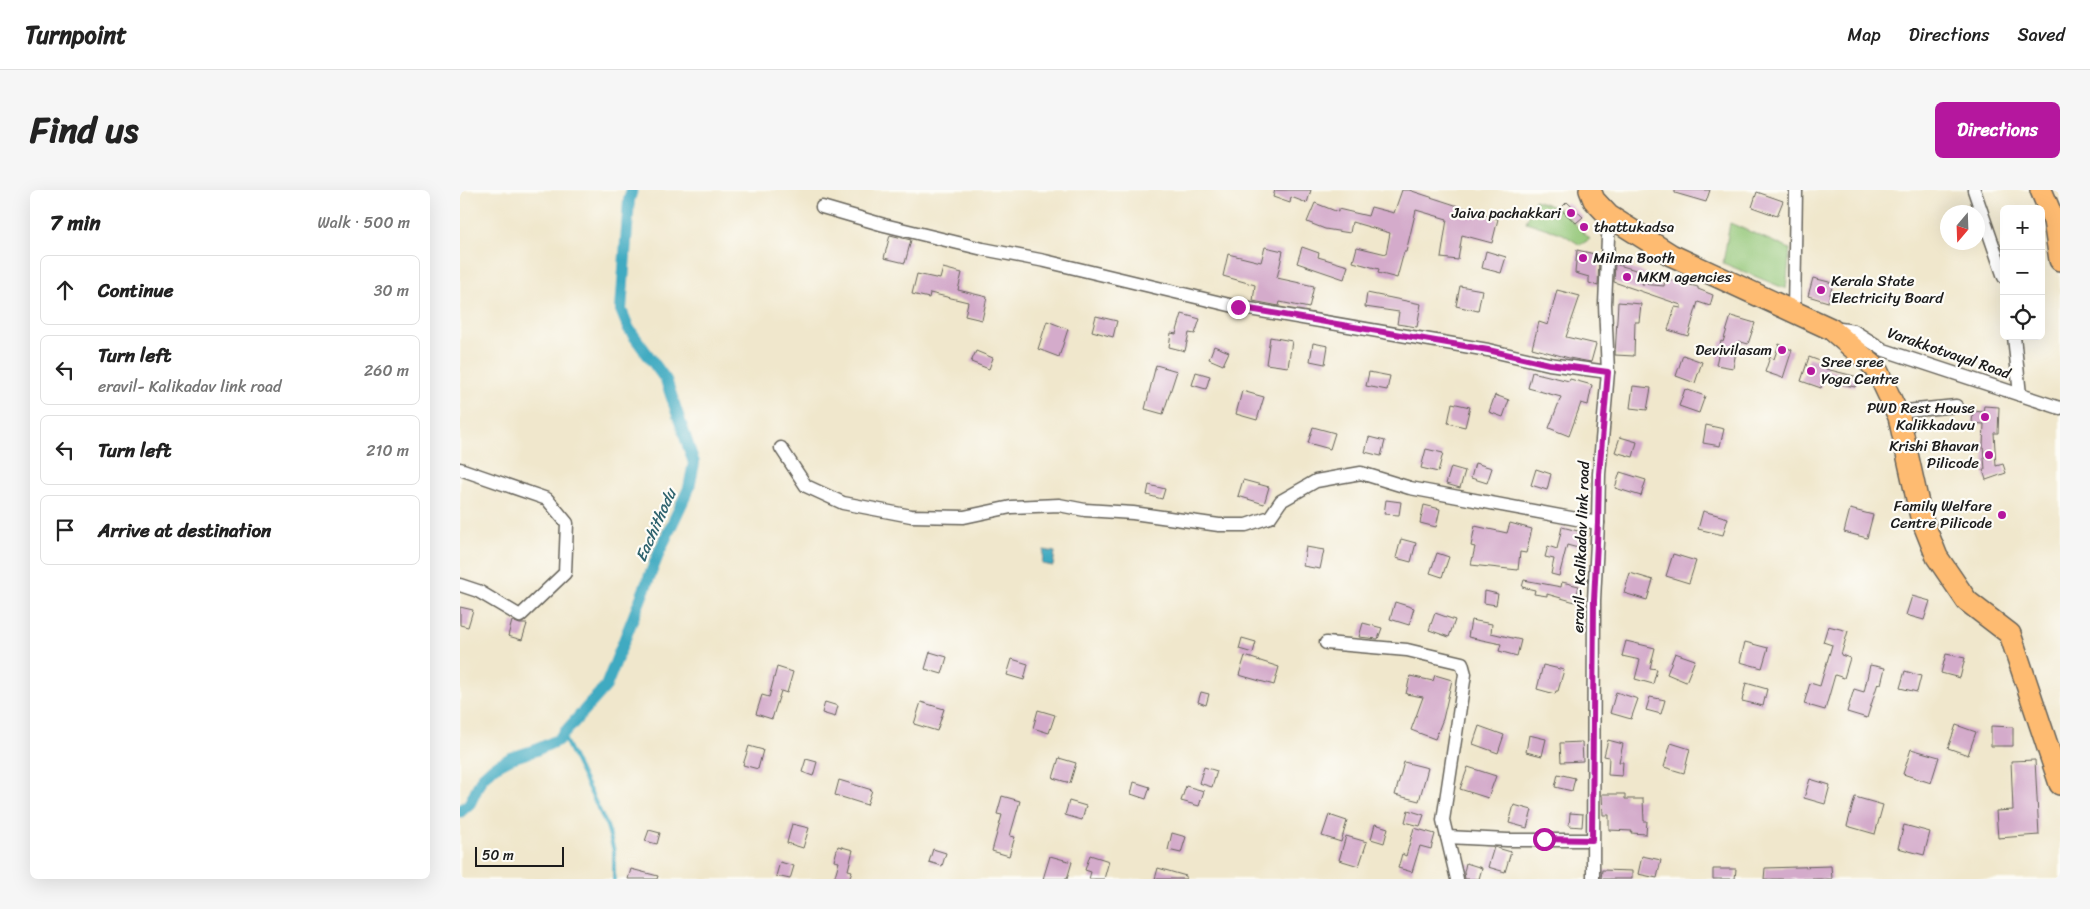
<!DOCTYPE html>
<html lang="en">
<head>
<meta charset="utf-8">
<style>
  body { margin:0; font-family:Sriracha,sans-serif; background:#f6f6f6; color:#222 }
  .controls { position:absolute; right:15px; top:15px; display:grid; overflow:hidden; border-radius:8px; box-shadow:0 5px 20px #0002 }
  .controls button { width:45px; height:45px; display:grid; place-items:center; padding:0; border:0; border-bottom:1px solid #e0e0e0; background:#fff; color:#222; font:25px sans-serif }
  .compass { position:absolute; left:1480px; top:15px; width:45px; height:45px; border-radius:50%; background:#fff; box-shadow:0 5px 20px #0002; rotate:199deg }
  .scale { position:absolute; left:15px; bottom:12px; width:89px; box-sizing:border-box; padding-left:5px; border:2px solid #1c1c1c; border-top:0; font-size:14px; line-height:18px; white-space:nowrap; color:#1c1c1c; -webkit-text-stroke:4px #fdfcf7; paint-order:stroke }
  .stop { position:absolute; width:15px; height:15px; margin:-11px; border:4px solid #b5179e; border-radius:50%; background:#fff }
  .stop.end { background:#b5179e; border-color:#fff; box-shadow:0 1px 5px #0008 }
  .list { margin:0; padding:0; list-style:none }
  h2 { display:flex; justify-content:space-between; align-items:center; height:65px; margin:0; padding:0 20px; font-size:21px }
  h2 small { font-size:16px; font-weight:400; color:#767676 }
  .list li { display:grid; grid-template-columns:32px 1fr auto; gap:15px; align-items:center; box-sizing:border-box; height:70px; margin:0 10px 10px; padding:0 10px; border:1px solid #e0e0e0; border-radius:8px }
  .list b { display:block; font-size:19px; white-space:nowrap }
  .list p { margin:0; font-size:16px; white-space:nowrap; color:#767676 }
  .list em { font-size:16px; font-style:normal; color:#767676 }
  .icon { flex:none; width:28px; height:28px; fill:none; stroke:currentColor; stroke-width:2; stroke-linecap:round; stroke-linejoin:round }
  .map { position:relative; flex:none; width:1600px; height:689px; overflow:hidden; border-radius:8px }
  header { display:flex; align-items:center; gap:30px; box-sizing:border-box; height:70px; padding:0 25px; background:#fff; border-bottom:1px solid #e0e0e0 }
  header strong { font-size:24px }
  nav { display:flex; gap:28px; margin-inline-start:auto; font-size:18px }
  .intro { display:flex; align-items:center; justify-content:space-between; box-sizing:border-box; height:120px; padding:0 30px }
  h1 { margin:0; font-size:35px }
  .button { padding:12px 22px; border-radius:8px; background:#b5179e; color:#fff; font-size:18px; font-weight:700 }
  main { display:flex; gap:30px; padding:0 30px }
  aside { flex:1; background:#fff; border-radius:8px; box-shadow:0 5px 20px #0002 }
  .map>svg:first-child { display:block }
  .green { fill:#93c677; stroke:#58714a }
  .water { fill:#41aac1; stroke:#2e636e }
  .lines { fill:none; stroke-linecap:round; stroke-linejoin:round }
  .stream { stroke:#41aac1; stroke-width:4 }
  .canal { stroke:#41aac1; stroke-width:12 }
  .building { fill:#d4abcb }
  .minor-casing { stroke:#66635a; stroke-width:15 }
  .trunk-casing { stroke:#66635a; stroke-width:24 }
  .minor { stroke:#fff; stroke-width:12 }
  .trunk { stroke:#febb71; stroke-width:21 }
  .route { stroke:#b5179e; stroke-width:6 }
  .poi-dot { fill:#b5179e; stroke:#fdfcf7; stroke-width:2 }
  .labels { text-anchor:middle; stroke-width:4.5; stroke-linejoin:round; paint-order:stroke }
  .poi-label { font-size:15px; fill:#1c1c1c; stroke:#fdfcf7; text-anchor:end }
  .street-label { font-size:15px; fill:#1c1c1c; stroke:#fdfcf7 }
  .water-label { font-size:16px; font-style:italic; fill:#2e636e; stroke:#fdfcf7 }
</style>
</head>
<body>
<header>
<strong>Turnpoint</strong>
<nav><a>Map</a><a>Directions</a><a>Saved</a></nav>
</header>
<div class="intro"><h1>Find us</h1><a class="button">Directions</a></div>
<main>
<aside>
<h2>7 min<small>Walk · 500 m</small></h2>
<ul class="list">
<li><svg class="icon" aria-label="ahead" viewBox="0 0 24 24"><path d="M12 20V5M6 11l6-6 6 6"/></svg><div><b>Continue</b></div><em>30 m</em></li>
<li><svg class="icon" aria-label="left" viewBox="0 0 24 24"><path d="M17 20v-9H6M10 6l-5 5 5 5"/></svg><div><b>Turn left</b><p>eravil- Kalikadav link road</p></div><em>260 m</em></li>
<li><svg class="icon" aria-label="left" viewBox="0 0 24 24"><path d="M17 20v-9H6M10 6l-5 5 5 5"/></svg><div><b>Turn left</b></div><em>210 m</em></li>
<li><svg class="icon" aria-label="arrive" viewBox="0 0 24 24"><path d="M6 21V4h12l-3 4 3 4H6"/></svg><div><b>Arrive at destination</b></div></li>
</ul>
</aside>
<div class="map">
<svg width="1600" height="689" viewBox="0 0 1600 689">
  <rect width="100%" height="100%" fill="#fdfcf7"/>
  <filter id="ink" filterUnits="userSpaceOnUse"><feTurbulence type="fractalNoise" baseFrequency=".02" numOctaves="2"/><feDisplacementMap in="SourceGraphic" scale="10" xChannelSelector="R" yChannelSelector="G"/><feConvolveMatrix kernelMatrix="1 2 1 2 8 2 1 2 1" color-interpolation-filters="sRGB"/></filter>
  <filter id="wash" filterUnits="userSpaceOnUse"><feTurbulence type="fractalNoise" baseFrequency=".0096" numOctaves="4" result="noise"/><feDisplacementMap in="SourceGraphic" scale="20" xChannelSelector="R" yChannelSelector="G"/><feGaussianBlur stdDeviation="1.12" result="paint"/><feColorMatrix in="noise" values="0 0 0 0 0 0 0 0 0 0 0 0 0 0 0 0 0 1.4 0 .05"/><feComposite in="paint" operator="in"/></filter>
  <g filter="url(#wash)">
    <rect width="100%" height="100%" fill="#f0e7cc"/>
    <!-- green -->
    <g class="green">
      <path d="M1075,10L1100,19L1130,49L1120,55L1103,44L1066,32Z"/>
      <path d="M1270,33L1330,59L1326,99L1263,73Z"/>
    </g>
    <!-- water -->
    <path class="water" d="M584,360L595,362L593,376L582,374Z"/>
    <g class="lines">
      <!-- stream -->
      <path class="stream" d="M102,544L147,636L154,661V689"/>
      <!-- canal -->
      <path class="canal" d="M0,622L10,613L22,588L34,577L51,568L76,560L98,550L146,496L200,360L229,298L234,273L206,190L169,139L161,120L169,10L172,0"/>
    </g>
    <g id="blocks">
      <!-- building -->
      <g class="building">
        <path d="M815,0H851L847,13L831,7L830,13L813,7Z"/>
        <path d="M942,0H949L1038,29L1032,53L1002,45L998,70L981,68L987,29L956,20L946,62H944L937,88L918,83L919,79L893,72L897,57L926,64L930,43L892,32L890,43L865,39L847,32L855,13L878,22V19L908,26L911,17L934,23Z"/>
        <path d="M1215,0H1250L1246,12L1215,3Z"/>
        <path d="M1297,2L1323,11L1317,26L1292,17Z"/>
        <path d="M1107,12L1123,27L1116,33L1100,19Z"/>
        <path d="M430,45L451,50L445,73L424,68Z"/>
        <path d="M805,57L823,61L817,88L854,96L849,118L820,112L819,116L793,111L795,95L763,86L768,64L801,72Z"/>
        <path d="M842,57L859,63L858,67L888,76L884,89L837,73Z"/>
        <path d="M1117,60L1139,65L1138,96L1129,93V87L1115,83Z"/>
        <path d="M1026,61L1046,67L1041,83L1022,78Z"/>
        <path d="M1155,74L1186,83L1182,94L1204,96L1205,89L1238,97V99L1253,105L1250,116L1238,112L1228,146L1208,140L1215,117L1221,118V115L1154,92Z"/>
        <path d="M483,78L502,83L498,100L527,107L522,130L505,126L508,112L470,103L469,108L452,104L457,84L480,89Z"/>
        <path d="M1353,88L1373,93L1368,112L1348,106Z"/>
        <path d="M1000,96L1022,100L1018,121L996,116Z"/>
        <path d="M1097,100L1120,106L1106,147L1136,154L1131,172L1109,168L1072,158L1079,132L1088,135Z"/>
        <path d="M907,103L961,114L957,137L937,134L939,122L905,117Z"/>
        <path d="M1158,112L1181,114L1179,132H1175L1174,166L1155,165Z"/>
        <path d="M722,124L740,129L735,144L729,143L725,161L709,157L711,143L716,144Z"/>
        <path d="M636,126L657,131L653,147L632,141Z"/>
        <path d="M1271,126L1295,133L1288,154L1278,151L1273,178L1256,175L1261,151L1263,152Z"/>
        <path d="M587,131L608,139L599,167L578,159Z"/>
        <path d="M810,147L832,151L828,177L806,174Z"/>
        <path d="M853,153L868,156L865,174L850,171Z"/>
        <path d="M1319,154L1332,160L1323,188L1305,182L1310,167L1314,169Z"/>
        <path d="M754,156L769,162L763,175L749,169Z"/>
        <path d="M516,161L533,168L529,179L511,172Z"/>
        <path d="M1223,165L1242,172L1235,193L1216,186Z"/>
        <path d="M1349,167L1368,174L1366,179L1398,187L1395,197L1363,190L1361,198L1341,191Z"/>
        <path d="M696,175L717,181L703,224L685,219Z"/>
        <path d="M736,182L750,186L746,199L732,195Z"/>
        <path d="M909,182L930,186L927,200L906,196Z"/>
        <path d="M1072,182L1109,191L1110,189L1132,195L1128,215L1121,213L1109,246L1089,238L1101,207L1068,198Z"/>
        <path d="M1173,196L1191,198L1187,220L1170,218Z"/>
        <path d="M1225,199L1245,206L1239,223L1219,216Z"/>
        <path d="M782,201L804,207L797,230L776,224Z"/>
        <path d="M1035,205L1049,210L1043,227L1029,222Z"/>
        <path d="M992,213L1010,217L1005,237L988,233Z"/>
        <path d="M1524,216L1539,217L1538,243H1534L1536,276L1543,274L1546,283L1526,290L1523,280H1525L1523,255L1524,234L1512,233L1513,221L1523,222Z"/>
        <path d="M1246,235L1264,239L1260,256L1243,253Z"/>
        <path d="M853,237L875,243L870,259L848,253Z"/>
        <path d="M909,247L925,251L921,266L905,262Z"/>
        <path d="M1160,247L1177,252L1173,267L1155,262Z"/>
        <path d="M966,259L983,263L978,282L961,278Z"/>
        <path d="M1015,273L1032,278L1027,293L1011,288Z"/>
        <path d="M991,277L1005,281L1000,298L986,294Z"/>
        <path d="M1076,279L1091,284L1087,300L1071,295Z"/>
        <path d="M1160,282L1186,290L1181,306L1155,298Z"/>
        <path d="M783,290L809,297L804,314L778,306Z"/>
        <path d="M689,295L705,299L702,309L687,305Z"/>
        <path d="M926,310L941,312L939,325L924,324Z"/>
        <path d="M964,315L980,319L976,337L960,333Z"/>
        <path d="M1390,319L1413,325L1407,348L1384,342Z"/>
        <path d="M1243,321L1268,328L1263,345L1238,339Z"/>
        <path d="M1050,333L1072,339L1066,363L1060,362L1058,380L1011,375L1015,357L1011,356L1015,336L1047,343Z"/>
        <path d="M1102,337L1122,342L1118,358L1107,355L1099,386L1091,384L1094,369L1085,367L1088,356L1097,359Z"/>
        <path d="M941,349L956,353L951,372L936,368Z"/>
        <path d="M846,357L864,360L860,379L843,376Z"/>
        <path d="M977,363L989,367L982,387L970,383Z"/>
        <path d="M1213,364L1236,371L1229,393L1206,386Z"/>
        <path d="M1170,383L1193,390L1187,410L1164,403Z"/>
        <path d="M1064,390L1101,397L1102,392L1119,396L1115,412L1087,404V406L1074,404L1075,400L1062,397Z"/>
        <path d="M1025,401L1038,404L1036,415L1024,413Z"/>
        <path d="M1452,406L1470,411L1464,430L1446,425Z"/>
        <path d="M935,412L954,418L949,435L930,429Z"/>
        <path d="M0,417L13,420L8,437L0,435Z"/>
        <path d="M975,423L995,430L989,447L969,440Z"/>
        <path d="M1011,430L1032,434L1031,443L1061,450L1057,466L1039,461L1041,454L1008,447Z"/>
        <path d="M52,431L60,434H67L62,450L48,446Z"/>
        <path d="M903,433L922,438L918,449L899,447Z"/>
        <path d="M1368,436L1388,441L1381,465L1390,468L1384,488L1375,485L1365,520L1344,514L1350,493L1360,496L1372,455L1363,452Z"/>
        <path d="M782,448L796,452L793,463L779,459Z"/>
        <path d="M1166,451L1195,458L1190,478L1197,479L1193,494L1175,489L1180,470L1162,466Z"/>
        <path d="M1285,452L1308,458L1302,478L1280,472Z"/>
        <path d="M470,462L487,467L482,484L465,479Z"/>
        <path d="M1215,463L1235,470L1226,492L1207,484Z"/>
        <path d="M1486,464L1505,468L1500,488L1481,483Z"/>
        <path d="M785,466L819,477L814,495L779,485Z"/>
        <path d="M552,469L568,474L564,490L547,485Z"/>
        <path d="M1083,475L1104,480L1098,501H1096L1095,504L1077,499Z"/>
        <path d="M1410,475L1425,478L1421,494L1418,493L1407,528L1387,522L1394,499L1404,502Z"/>
        <path d="M317,477L333,482L327,503L321,501L312,529L296,524L302,505L309,507Z"/>
        <path d="M1445,481L1461,486L1457,502L1440,498Z"/>
        <path d="M975,485L992,490L983,529L975,549L951,540L963,507L946,504L950,486L973,491Z"/>
        <path d="M1286,493L1307,499L1303,516L1282,511Z"/>
        <path d="M741,502L749,504L746,515L738,512Z"/>
        <path d="M1156,502L1178,509L1171,529L1150,523Z"/>
        <path d="M1190,507L1205,510L1201,524L1186,520Z"/>
        <path d="M365,512L378,516L375,527L362,523Z"/>
        <path d="M461,512L484,519L477,541L454,534Z"/>
        <path d="M578,520L595,525L589,543L573,538Z"/>
        <path d="M1496,535L1516,542L1508,565L1488,558Z"/>
        <path d="M1019,536L1044,545L1038,563L1013,554Z"/>
        <path d="M1531,536L1553,537V556H1531Z"/>
        <path d="M1069,545L1086,549L1082,566L1066,562Z"/>
        <path d="M1148,550L1163,554L1159,572H1163L1162,586L1148,585L1149,567L1144,566Z"/>
        <path d="M1122,552L1123,571L1101,572L1100,553Z"/>
        <path d="M1211,553L1230,559L1224,583L1204,577Z"/>
        <path d="M289,556L303,560L298,579L283,575Z"/>
        <path d="M1451,559L1479,567L1471,593L1443,584Z"/>
        <path d="M599,568L616,573L610,593L593,588Z"/>
        <path d="M346,569L357,572L353,586L342,582Z"/>
        <path d="M1575,570L1579,645L1538,648L1536,621L1553,620L1551,571Z"/>
        <path d="M944,572L968,578L959,611L935,605Z"/>
        <path d="M744,577L757,581L752,597L739,593Z"/>
        <path d="M1008,577L1036,586L1028,608L1000,599Z"/>
        <path d="M1098,584L1115,588L1112,601L1095,597Z"/>
        <path d="M1350,589L1370,595L1365,614L1344,608Z"/>
        <path d="M379,590L412,600L407,615L375,605Z"/>
        <path d="M674,592L690,597L686,609L671,604Z"/>
        <path d="M726,596L744,601L739,616L721,611Z"/>
        <path d="M1142,604H1165V609H1183L1184,631H1187L1186,644L1171,643L1172,641L1149,640V625H1143Z"/>
        <path d="M542,606L560,611L550,646L555,647L549,666L532,661L542,625L537,624Z"/>
        <path d="M1395,607L1423,615L1415,644L1387,636Z"/>
        <path d="M609,611L626,616L622,630L605,625Z"/>
        <path d="M1054,615L1072,620L1067,638L1049,633Z"/>
        <path d="M948,620L964,625L960,636L945,632Z"/>
        <path d="M1110,623L1123,624L1122,637L1109,636Z"/>
        <path d="M869,625L887,631L881,652L862,646Z"/>
        <path d="M332,634L349,638L343,658L327,653Z"/>
        <path d="M915,634L928,638L924,653L911,649Z"/>
        <path d="M1444,635L1470,642L1464,665L1438,658Z"/>
        <path d="M954,638L975,644L971,659L960,656L952,682L938,678L942,664L946,666Z"/>
        <path d="M189,640L200,643L197,654L185,651Z"/>
        <path d="M712,643L726,647L721,663L708,660Z"/>
        <path d="M886,646L907,652L899,676L879,670Z"/>
        <path d="M378,656L393,660L388,680L392,681L389,689H374L379,672L374,671Z"/>
        <path d="M1034,657L1051,662L1045,682L1028,677Z"/>
        <path d="M473,659L486,663L482,676L469,672Z"/>
        <path d="M630,665L649,671L644,689H629L631,682L625,680Z"/>
        <path d="M590,666L612,672L607,689H583Z"/>
        <path d="M1182,666L1201,670L1197,688L1178,684Z"/>
        <path d="M320,672L334,676L330,689L316,686Z"/>
        <path d="M1006,673L1022,678L1019,689H1005L1004,682Z"/>
        <path d="M1371,676L1372,689H1304L1305,678Z"/>
        <path d="M698,678L726,686V689H695Z"/>
        <path d="M171,679L198,686L197,689H168Z"/>
        <path d="M1253,679H1276L1275,689H1253Z"/>
        <path d="M1142,680L1172,681V689H1141Z"/>
      </g>
    </g>
  </g>
  <g filter="url(#ink)">
    <use href="#blocks" fill-opacity="0" stroke="#66635a" stroke-width="1"/>
    <g class="lines">
      <defs>
        <g id="minor">
          <path d="M1514,0L1544,87"/>
          <path d="M362,17L424,35L523,59L585,71L778,117L1028,160L1089,174L1148,182"/>
          <path d="M1334,122L1336,0"/>
          <path d="M1373,138L1394,141L1424,160L1600,218"/>
          <path d="M1554,146L1560,205"/>
          <path d="M1439,227L1446,221L1496,216"/>
          <path d="M321,258L346,296L383,313L451,326L504,327L551,317L599,315L625,320L673,323L759,335H786L810,327L821,311L856,291L901,283L950,298L1138,333"/>
          <path d="M0,279L87,309L107,333L105,383L60,426L18,401L0,395"/>
          <path d="M866,453L947,460L1002,473L1005,484L983,630L997,689"/>
          <path d="M987,647L1047,650H1132"/>
          <path d="M1133,689L1134,410L1138,333L1139,284L1148,182L1145,114L1149,26"/>
        </g>
        <g id="trunk">
          <path d="M1130,0L1134,10L1149,26L1211,65L1371,139L1416,178L1439,227L1461,327L1477,367L1507,411L1550,444L1600,594"/>
          <path d="M1581,0L1594,31L1600,70"/>
        </g>
      </defs>
      <!-- minor casing -->
      <use href="#minor" class="minor-casing"/>
      <!-- trunk casing -->
      <use href="#trunk" class="trunk-casing"/>
      <!-- minor -->
      <use href="#minor" class="minor"/>
      <!-- trunk -->
      <use href="#trunk" class="trunk"/>
    </g>
  </g>
  <g class="lines" filter="url(#ink)">
    <!-- route -->
    <path class="route" d="M778,117L1028,160L1089,174L1148,182L1139,284L1138,333L1134,410L1132,650L1084,649"/>
  </g>
  <!-- markers -->
  <g class="poi-dot">
    <circle cx="1111" cy="23" r="5"/>
    <circle cx="1124" cy="37" r="5"/>
    <circle cx="1123" cy="68" r="5"/>
    <circle cx="1167" cy="87" r="5"/>
    <circle cx="1361" cy="100" r="5"/>
    <circle cx="1322" cy="160" r="5"/>
    <circle cx="1351" cy="181" r="5"/>
    <circle cx="1525" cy="227" r="5"/>
    <circle cx="1529" cy="265" r="5"/>
    <circle cx="1542" cy="325" r="5"/>
  </g>
  <g class="labels">
    <!-- poi labels -->
    <g class="poi-label">
      <text x="1101" y="28">Jaiva pachakkari</text>
      <text x="1134" y="42" text-anchor="start">thattukadsa</text>
      <text x="1133" y="73" text-anchor="start">Milma Booth</text>
      <text x="1177" y="92" text-anchor="start">MKM agencies</text>
      <text x="1371" y="96" text-anchor="start">Kerala State<tspan x="1371" dy="17">Electricity Board</tspan></text>
      <text x="1312" y="165">Devivilasam</text>
      <text x="1361" y="177" text-anchor="start">Sree sree<tspan x="1361" dy="17">Yoga Centre</tspan></text>
      <text x="1515" y="223">PWD Rest House<tspan x="1515" dy="17">Kalikkadavu</tspan></text>
      <text x="1519" y="261">Krishi Bhavan<tspan x="1519" dy="17">Pilicode</tspan></text>
      <text x="1532" y="321">Family Welfare<tspan x="1532" dy="17">Centre Pilicode</tspan></text>
    </g>
    <!-- street labels -->
    <g class="street-label">
      <text transform="translate(1489 163) rotate(19)" y="5">Varakkotvayal Road</text>
      <text transform="translate(1121 357) rotate(-88)" y="5">eravil- Kalikadav link road</text>
    </g>
    <!-- water labels -->
    <g class="water-label">
      <text transform="translate(195 335) rotate(-66)" y="6">Eachithodu</text>
    </g>
  </g>
</svg>
<div class="controls">
<button>+</button>
<button>−</button>
<button><svg class="icon" aria-label="locate" viewBox="0 0 24 24"><circle cx="12" cy="12" r="6"/><path d="M12 2v4M12 18v4M2 12h4M18 12h4"/></svg></button>
</div>
<svg class="compass" viewBox="-18 -18 36 36"><path d="M0-13l5 13h-10z" fill="#e53935"/><path d="M0 13l5-13h-10z" fill="#767676"/></svg>
<div class="scale">50 m</div>
<div class="stop" style="left:1084px;top:649px"></div>
<div class="stop end" style="left:778px;top:117px"></div>
</div>
</main>
</body>
</html>
